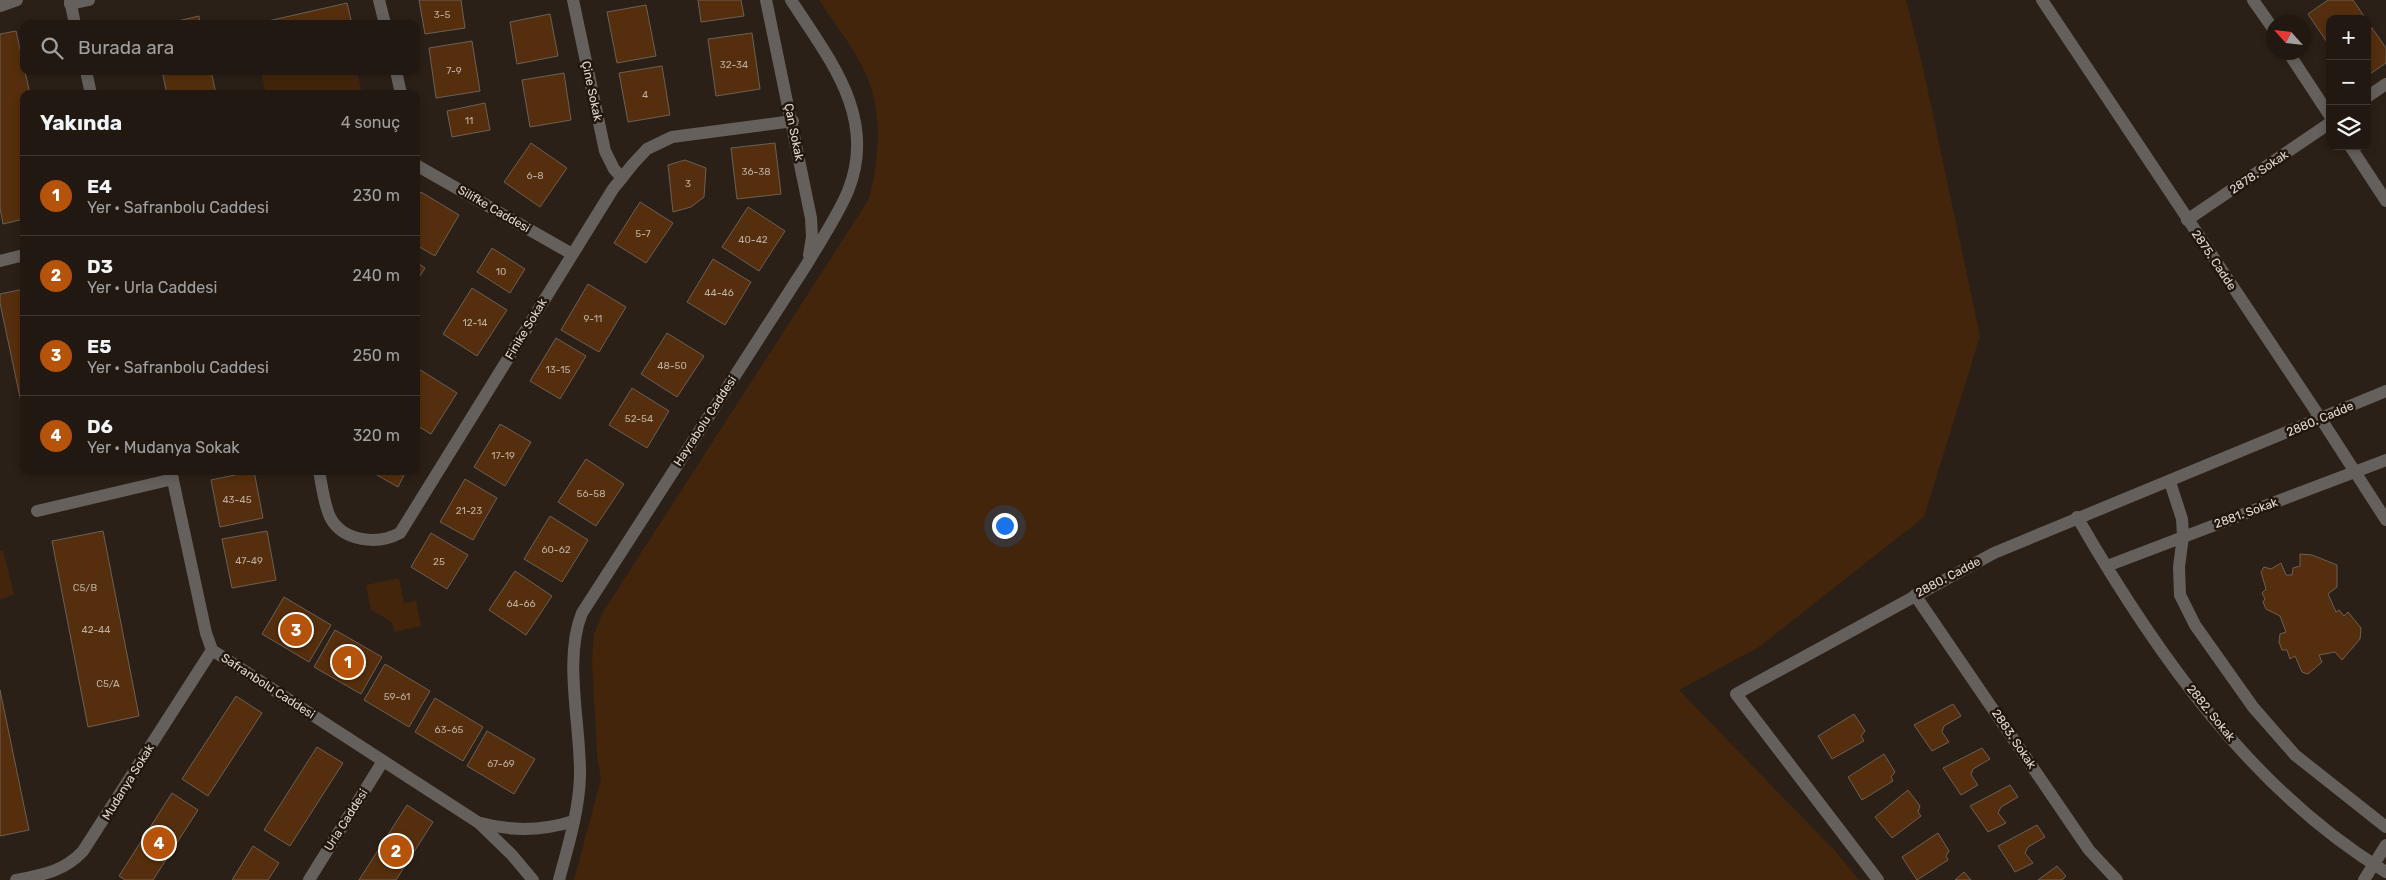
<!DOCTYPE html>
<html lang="tr">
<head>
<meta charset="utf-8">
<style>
  body { margin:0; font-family:Rubik,sans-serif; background:#2d251f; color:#f1f3f6 }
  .controls { position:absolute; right:15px; top:15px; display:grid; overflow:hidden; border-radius:10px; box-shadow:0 2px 8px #0003 }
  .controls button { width:45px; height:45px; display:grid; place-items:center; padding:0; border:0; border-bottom:1px solid #3d3731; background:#201811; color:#f1f3f6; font:25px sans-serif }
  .compass { position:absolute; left:2266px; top:15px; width:45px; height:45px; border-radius:50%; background:#201811; box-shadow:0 2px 8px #0003; rotate:297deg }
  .you { position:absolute; left:1004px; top:525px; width:18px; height:18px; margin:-12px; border:4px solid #fff; border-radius:50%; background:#1a73e8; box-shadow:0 0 0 8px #1a73e833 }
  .badge { display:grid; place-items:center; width:32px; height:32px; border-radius:50%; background:#b45309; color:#fff; font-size:16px; font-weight:700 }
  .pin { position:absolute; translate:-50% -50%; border:2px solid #fff; box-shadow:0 1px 5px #0006 }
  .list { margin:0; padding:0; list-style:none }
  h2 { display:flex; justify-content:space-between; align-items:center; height:65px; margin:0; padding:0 20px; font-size:21px }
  h2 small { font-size:16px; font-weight:400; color:#a2a09f }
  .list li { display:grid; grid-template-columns:32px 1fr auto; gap:15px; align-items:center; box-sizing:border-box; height:80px; padding:0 20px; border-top:1px solid #3d3731 }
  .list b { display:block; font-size:19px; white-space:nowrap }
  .list p { margin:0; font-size:16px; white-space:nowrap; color:#a2a09f }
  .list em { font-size:16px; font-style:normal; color:#a2a09f }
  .icon { flex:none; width:28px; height:28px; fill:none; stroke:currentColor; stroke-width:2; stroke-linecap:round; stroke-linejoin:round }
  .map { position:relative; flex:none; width:2386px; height:880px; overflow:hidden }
  .search { position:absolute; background:#201811; box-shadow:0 2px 8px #0003; left:20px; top:20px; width:400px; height:55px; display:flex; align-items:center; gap:12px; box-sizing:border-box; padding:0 18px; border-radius:10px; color:#a2a09f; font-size:19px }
  .panel { position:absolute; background:#201811; box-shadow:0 2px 8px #0003; left:20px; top:90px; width:400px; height:385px; border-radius:10px }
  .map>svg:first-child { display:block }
  .green { fill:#42250b }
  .building { fill:#552f0d; stroke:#6c5f55 }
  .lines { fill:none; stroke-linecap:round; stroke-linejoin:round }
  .minor { stroke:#66605c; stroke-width:12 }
  .labels { text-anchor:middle; stroke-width:5; stroke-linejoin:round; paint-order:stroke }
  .number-label { font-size:10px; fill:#bfaea2 }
  .street-label { font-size:12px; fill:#e2d9d4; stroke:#21160e }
</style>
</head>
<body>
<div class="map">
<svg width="2386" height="880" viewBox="0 0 2386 880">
  <rect width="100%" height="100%" fill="#2b2017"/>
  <!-- green -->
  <g class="green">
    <path d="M819,0H1906L1923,68L1980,336L1924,517L1759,647L1679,690L1837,853L1859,880H574L601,779L597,755L592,660L594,634L603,612L869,199C880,155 884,106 861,64C849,42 833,21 819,0Z"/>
    <path d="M261,71H357L362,94H266Z"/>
    <path d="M0,551H3L14,594L0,600Z"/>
    <path d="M399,578L404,603L416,601L421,626L394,632L392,622L371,610L366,585Z"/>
  </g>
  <!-- building -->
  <g class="building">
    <path d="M419,0H461L465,28L425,34Z"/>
    <path d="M698,0H741L744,16L701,22Z"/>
    <path d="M2328,0H2353L2366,19H2330L2329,45L2308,14Z"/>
    <path d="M347,3L352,24H255Z"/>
    <path d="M646,5L656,56L617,63L607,12Z"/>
    <path d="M550,14L558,56L517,64L510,22Z"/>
    <path d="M199,16L200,24H165Z"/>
    <path d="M2372,28L2386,48V63L2367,76V31Z"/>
    <path d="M16,31L30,94H24V219L3,224L0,208V34Z"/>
    <path d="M752,33L760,89L716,96L708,39Z"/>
    <path d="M472,41L480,91L436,98L429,48Z"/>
    <path d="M662,66L670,115L628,122L619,73Z"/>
    <path d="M162,71H211L216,94H167Z"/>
    <path d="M564,73L571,120L530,127L522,80Z"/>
    <path d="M485,103L490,130L452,137L447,111Z"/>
    <path d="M531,143L567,168L540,207L504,182Z"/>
    <path d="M775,143L781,194L737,199L731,148Z"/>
    <path d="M685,160L706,168L704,197L691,207L673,212L668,165Z"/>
    <path d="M421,192L459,215L435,256L416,245V200Z"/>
    <path d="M640,202L673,223L646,263L614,243Z"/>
    <path d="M748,207L785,231L759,271L722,247Z"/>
    <path d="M492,248L525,269L510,293L477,272Z"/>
    <path d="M713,259L751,282L725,325L687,302Z"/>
    <path d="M416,262L425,268L416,282Z"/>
    <path d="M588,284L626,307L599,352L561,330Z"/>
    <path d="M472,288L507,310L477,356L443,334Z"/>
    <path d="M24,289V416L0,303V294Z"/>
    <path d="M667,333L704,356L677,397L641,374Z"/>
    <path d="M556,338L586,356L560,399L530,381Z"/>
    <path d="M419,369L457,393L431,434L416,425V373Z"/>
    <path d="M632,388L669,411L647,448L609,425Z"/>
    <path d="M500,424L531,442L505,486L474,467Z"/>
    <path d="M586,459L624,484L596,526L558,502Z"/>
    <path d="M254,471L263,518L220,527L211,480Z"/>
    <path d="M370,471H406L398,487Z"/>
    <path d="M465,479L497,498L473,540L440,522Z"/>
    <path d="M550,516L588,540L562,582L524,559Z"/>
    <path d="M103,531L139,716L88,727L52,541Z"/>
    <path d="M267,531L276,580L232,588L222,539Z"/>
    <path d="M431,533L468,555L447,589L411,567Z"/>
    <path d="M2300,554L2312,555L2337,565V587L2328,594L2336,612L2339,610L2344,616L2348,612L2361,628L2360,639L2342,660L2335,652L2319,655L2322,662L2308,674L2302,672L2295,656L2290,659L2287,650H2282L2279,642L2280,634L2286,632L2280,616L2266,609L2263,602L2265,599L2262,593L2266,589L2261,572L2264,567L2271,569L2281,563L2286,575H2292L2293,568L2300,566Z"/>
    <path d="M515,571L552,596L526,635L489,610Z"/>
    <path d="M284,597L331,625L309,662L262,634Z"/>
    <path d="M335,630L382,657L361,694L314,667Z"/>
    <path d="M385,664L430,691L409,727L364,700Z"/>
    <path d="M0,690L29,830L0,836Z"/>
    <path d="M236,696L262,713L208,796L182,779Z"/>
    <path d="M435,698L483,727L463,761L415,732Z"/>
    <path d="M1953,704L1961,716L1944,726L1942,732L1949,742L1932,751L1914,725Z"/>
    <path d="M1854,714L1865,731L1861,736L1864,741L1832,759L1818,736Z"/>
    <path d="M487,731L535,759L514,794L467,766Z"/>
    <path d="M317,747L343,763L290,846L264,830Z"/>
    <path d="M1982,748L1990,759L1973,769L1971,775L1978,785L1961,795L1943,768Z"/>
    <path d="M1884,754L1895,772L1891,777L1893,781L1862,800L1848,777Z"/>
    <path d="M2010,785L2018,797L2001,807L1998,813L2006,823L1988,832L1970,806Z"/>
    <path d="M1908,790L1920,806L1918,812L1921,816L1892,838L1875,817Z"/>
    <path d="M172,793L198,810L153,880H125L119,876Z"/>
    <path d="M407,805L433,822L396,880H359Z"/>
    <path d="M2037,825L2045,837L2028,847L2025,853L2033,863L2015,872L1998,846Z"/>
    <path d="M1938,833L1949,851L1946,856L1948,860L1917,880L1902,857Z"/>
    <path d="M253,846L279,863L268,880H232Z"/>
    <path d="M2057,866L2066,876L2062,880H2038Z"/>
    <path d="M1964,872L1971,880H1955Z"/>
  </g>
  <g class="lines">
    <!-- minor -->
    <g class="minor">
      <path d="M70,0L75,24"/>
      <path d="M379,0L385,24"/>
      <path d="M573,0L605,151L614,169L622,178"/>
      <path d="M766,0L811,218L812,237L809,255"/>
      <path d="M2042,0L2321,419L2386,520"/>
      <path d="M2253,0L2274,30"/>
      <path d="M70,4L89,0"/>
      <path d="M0,6L17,0"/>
      <path d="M2288,52L2330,116"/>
      <path d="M86,71L91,94"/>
      <path d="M396,71L401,94"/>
      <path d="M2367,97L2386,84"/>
      <path d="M2350,146L2386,201"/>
      <path d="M416,165L572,254"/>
      <path d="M2187,220L2330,123"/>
      <path d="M0,261L24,255"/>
      <path d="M171,471L206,633L212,650L479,823L512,855L533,880"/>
      <path d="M319,471C322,486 324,504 330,517C343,542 378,545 400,533L613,189L633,164L647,149L672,137L793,121"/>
      <path d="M2170,482L2182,519L2183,536L2179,567L2180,595L2195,625L2253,707L2295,755L2386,827"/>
      <path d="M37,511L173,479"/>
      <path d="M2077,517C2155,652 2251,790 2386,872"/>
      <path d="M2107,566L2386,460"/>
      <path d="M1915,595L2089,850L2117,880"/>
      <path d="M481,823C513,832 542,831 574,821"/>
      <path d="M16,880C42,875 65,871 83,851L212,650"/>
      <path d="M309,880L383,761"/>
      <path d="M559,880C568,846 579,811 580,776C581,726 563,659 582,613L807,264C821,240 837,217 848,191C878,117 829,59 791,0"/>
      <path d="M1878,880L1736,694L1994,553L2386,391"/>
      <path d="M2364,880L2386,845"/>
    </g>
  </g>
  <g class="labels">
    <!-- number labels -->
    <g class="number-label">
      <text x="442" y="18">3-5</text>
      <text x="734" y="68">32-34</text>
      <text x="454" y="74">7-9</text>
      <text x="645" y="98">4</text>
      <text x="469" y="124">11</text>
      <text x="756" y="175">36-38</text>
      <text x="535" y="179">6-8</text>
      <text x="688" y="187">3</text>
      <text x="643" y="237">5-7</text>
      <text x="753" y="243">40-42</text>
      <text x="501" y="275">10</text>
      <text x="719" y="296">44-46</text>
      <text x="593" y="322">9-11</text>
      <text x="475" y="326">12-14</text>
      <text x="672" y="369">48-50</text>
      <text x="558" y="373">13-15</text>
      <text x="639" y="422">52-54</text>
      <text x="503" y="459">17-19</text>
      <text x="591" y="497">56-58</text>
      <text x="237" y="503">43-45</text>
      <text x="469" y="514">21-23</text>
      <text x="556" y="553">60-62</text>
      <text x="249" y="564">47-49</text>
      <text x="439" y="565">25</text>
      <text x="85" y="591">C5/B</text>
      <text x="521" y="607">64-66</text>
      <text x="96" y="633">42-44</text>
      <text x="108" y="687">C5/A</text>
      <text x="397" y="700">59-61</text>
      <text x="449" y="733">63-65</text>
      <text x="501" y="767">67-69</text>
    </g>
    <!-- street labels -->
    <g class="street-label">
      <text transform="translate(592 91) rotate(78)" y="4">Çine Sokak</text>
      <text transform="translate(794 132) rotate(79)" y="4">Çan Sokak</text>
      <text transform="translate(2259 172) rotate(-34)" y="4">2878. Sokak</text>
      <text transform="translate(494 209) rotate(30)" y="4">Silifke Caddesi</text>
      <text transform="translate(2214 260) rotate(56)" y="4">2875. Cadde</text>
      <text transform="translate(526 329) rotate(-59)" y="4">Finike Sokak</text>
      <text transform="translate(2320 419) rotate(-23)" y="4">2880. Cadde</text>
      <text transform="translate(705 421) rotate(-57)" y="4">Hayrabolu Caddesi</text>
      <text transform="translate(2246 513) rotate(-20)" y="4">2881. Sokak</text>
      <text transform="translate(1948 577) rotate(-28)" y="4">2880. Cadde</text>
      <text transform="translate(268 686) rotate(33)" y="4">Safranbolu Caddesi</text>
      <text transform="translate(2211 713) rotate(51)" y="4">2882. Sokak</text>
      <text transform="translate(2014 739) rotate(56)" y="4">2883. Sokak</text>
      <text transform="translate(128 782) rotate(-58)" y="4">Mudanya Sokak</text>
      <text transform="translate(346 820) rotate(-58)" y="4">Urla Caddesi</text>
    </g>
  </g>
</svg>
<div class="controls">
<button>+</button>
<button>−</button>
<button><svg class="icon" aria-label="layers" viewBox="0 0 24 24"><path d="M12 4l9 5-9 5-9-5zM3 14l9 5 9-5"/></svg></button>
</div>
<svg class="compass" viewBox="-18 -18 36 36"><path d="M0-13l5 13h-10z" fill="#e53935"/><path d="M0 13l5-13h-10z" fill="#a2a09f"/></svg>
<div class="you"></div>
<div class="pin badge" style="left:348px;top:662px">1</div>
<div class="pin badge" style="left:396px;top:851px">2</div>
<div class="pin badge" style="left:296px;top:630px">3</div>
<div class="pin badge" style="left:159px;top:843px">4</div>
<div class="search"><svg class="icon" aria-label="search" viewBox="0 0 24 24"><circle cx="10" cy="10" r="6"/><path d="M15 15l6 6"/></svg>Burada ara</div>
<section class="panel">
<h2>Yakında<small>4 sonuç</small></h2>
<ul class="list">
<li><span class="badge">1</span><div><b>E4</b><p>Yer · Safranbolu Caddesi</p></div><em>230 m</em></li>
<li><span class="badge">2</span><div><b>D3</b><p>Yer · Urla Caddesi</p></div><em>240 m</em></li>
<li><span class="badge">3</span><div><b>E5</b><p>Yer · Safranbolu Caddesi</p></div><em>250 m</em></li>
<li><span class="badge">4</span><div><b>D6</b><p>Yer · Mudanya Sokak</p></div><em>320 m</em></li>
</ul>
</section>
</div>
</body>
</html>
